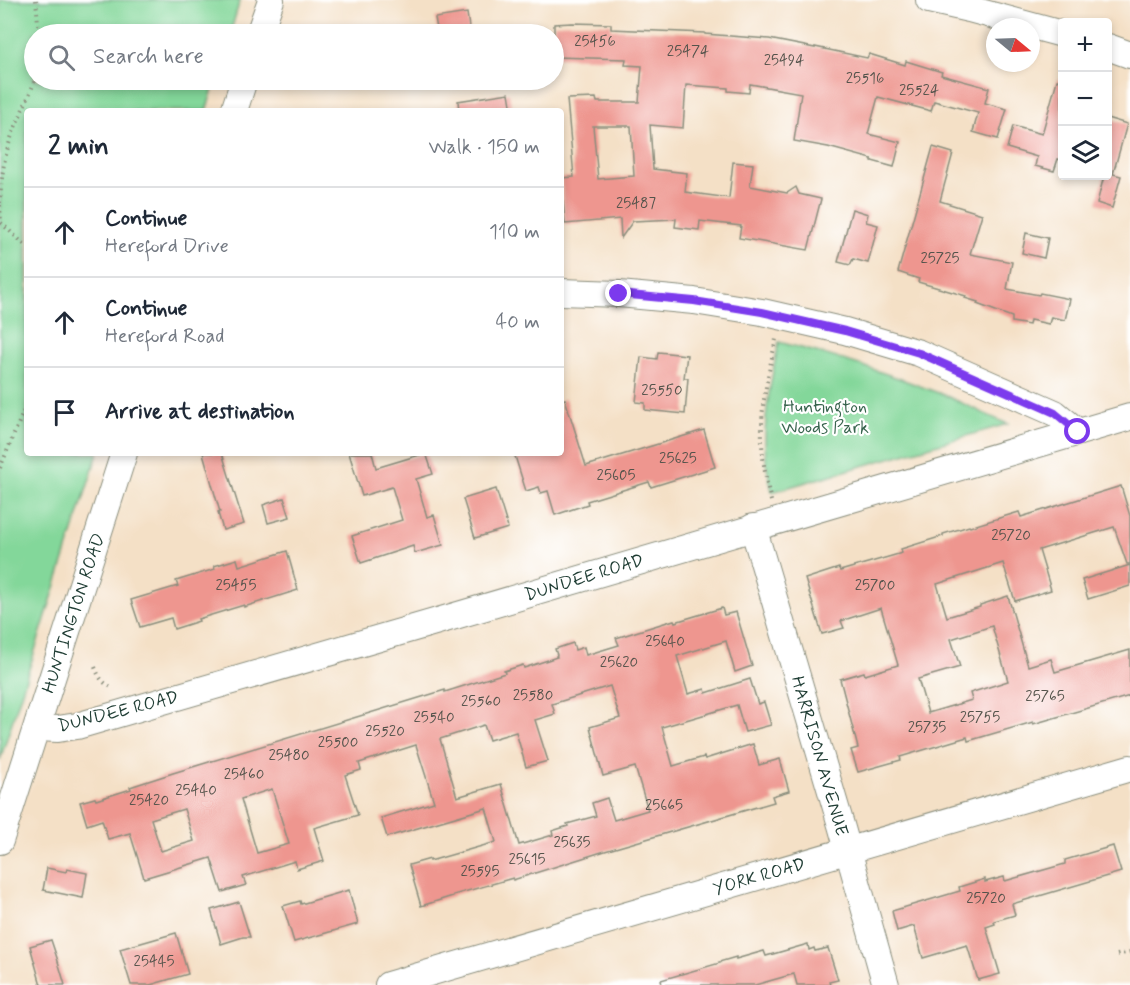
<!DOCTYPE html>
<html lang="en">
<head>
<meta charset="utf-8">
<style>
  body { margin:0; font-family:Mynerve,sans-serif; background:#f2f2f3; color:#1f2937 }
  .controls { position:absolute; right:18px; top:18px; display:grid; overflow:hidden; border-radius:6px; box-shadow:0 3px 9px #0003 }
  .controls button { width:54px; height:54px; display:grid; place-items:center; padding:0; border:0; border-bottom:2px solid #e0e1e3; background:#fff; color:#1f2937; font:30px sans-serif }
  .compass { position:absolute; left:986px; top:18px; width:54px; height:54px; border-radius:50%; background:#fff; box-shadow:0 3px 9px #0003; rotate:109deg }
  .stop { position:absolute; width:18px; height:18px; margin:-14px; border:4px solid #7c3aed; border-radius:50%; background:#fff }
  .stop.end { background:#7c3aed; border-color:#fff; box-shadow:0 2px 6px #0008 }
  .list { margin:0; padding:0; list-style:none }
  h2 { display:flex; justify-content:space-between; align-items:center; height:78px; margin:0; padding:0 24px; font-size:26px }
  h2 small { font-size:20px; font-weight:400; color:#747a83 }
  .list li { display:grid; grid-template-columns:39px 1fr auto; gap:18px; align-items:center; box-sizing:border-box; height:90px; padding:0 24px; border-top:2px solid #e0e1e3 }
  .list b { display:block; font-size:22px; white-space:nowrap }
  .list p { margin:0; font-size:20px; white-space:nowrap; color:#747a83 }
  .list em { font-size:20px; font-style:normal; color:#747a83 }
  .icon { flex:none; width:33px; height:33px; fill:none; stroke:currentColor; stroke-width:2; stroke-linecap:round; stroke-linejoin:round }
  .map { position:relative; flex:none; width:1130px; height:985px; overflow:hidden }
  .search { position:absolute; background:#fff; box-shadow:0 3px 9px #0003; left:24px; top:24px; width:540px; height:66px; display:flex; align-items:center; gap:15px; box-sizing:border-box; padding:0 21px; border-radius:33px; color:#747a83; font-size:22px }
  .panel { position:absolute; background:#fff; box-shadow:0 3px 9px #0003; left:24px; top:108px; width:540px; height:348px; border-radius:6px }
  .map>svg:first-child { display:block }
  .green { fill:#83d79a; stroke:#518a67; stroke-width:1.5 }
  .building { fill:#ee968f; fill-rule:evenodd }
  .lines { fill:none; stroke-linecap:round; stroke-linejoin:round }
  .minor-casing { stroke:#8a8e7d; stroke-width:28 }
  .path { stroke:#8a8e7d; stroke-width:4; stroke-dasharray:1.5 4.5; stroke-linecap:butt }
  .minor { stroke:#fff; stroke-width:26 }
  .route { stroke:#7c3aed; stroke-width:8 }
  .labels { text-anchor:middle; stroke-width:4.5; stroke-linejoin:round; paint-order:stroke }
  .number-label { font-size:15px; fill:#53534b }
  .park-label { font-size:18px; fill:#38644e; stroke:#fff }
  .street-label { font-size:18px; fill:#1f3d34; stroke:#fff }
</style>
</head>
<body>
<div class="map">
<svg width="1130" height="985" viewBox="0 0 1130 985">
  <rect width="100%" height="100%" fill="#fff"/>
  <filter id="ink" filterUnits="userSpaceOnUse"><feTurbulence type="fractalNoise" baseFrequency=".0167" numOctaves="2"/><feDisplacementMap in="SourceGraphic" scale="12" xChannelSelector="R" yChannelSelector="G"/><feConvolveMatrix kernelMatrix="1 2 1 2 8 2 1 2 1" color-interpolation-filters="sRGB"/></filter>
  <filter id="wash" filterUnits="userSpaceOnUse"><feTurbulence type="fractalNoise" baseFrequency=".008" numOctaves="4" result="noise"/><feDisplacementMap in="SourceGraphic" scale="24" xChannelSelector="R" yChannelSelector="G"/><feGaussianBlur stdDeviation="1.35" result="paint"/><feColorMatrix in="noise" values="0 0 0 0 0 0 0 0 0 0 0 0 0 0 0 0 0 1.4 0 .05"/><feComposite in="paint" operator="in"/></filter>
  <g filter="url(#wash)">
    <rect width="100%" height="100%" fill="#f4e0c6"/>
    <!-- green -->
    <g class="green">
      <path d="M0,0H240L230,34H34V80H216L206,111H27V453H98L0,760Z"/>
      <path d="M779,342C835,356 890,374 944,395C965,404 986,415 1008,424L772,492C770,481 767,470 766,460C762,420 771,380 779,342Z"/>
    </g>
    <g id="blocks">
      <!-- building -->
      <g class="building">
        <path d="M467,13L470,34H438L435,18Z"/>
        <path d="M572,23L611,24V29L705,33V34L769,39L815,48V47L867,58L869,54L905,65L906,61L942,72L941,75L989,88L985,103L1007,109L998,139L973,132L978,113L934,101L931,111L878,97L868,134L900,142L894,167L872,161V159L828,147L794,141L801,93L750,84L749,93L728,91V88L686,85L683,128L650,125L653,169L687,173L685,192L729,198L733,162L753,164L750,186L787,193L796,187L799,194L821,199L808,250L739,238L741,226L700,221L699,230L675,227L676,219L633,221L621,238L620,219L565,224L561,178L574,177L567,99L596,98L597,102H639L642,66L625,65L626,59L554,57V24ZM593,126H631L634,176L598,179Z"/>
        <path d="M1057,80L1062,81V160L1058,159L1054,171L1035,166L1037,157L1007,148L1013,126L1042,134Z"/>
        <path d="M509,93L512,111H459L458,101Z"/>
        <path d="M1107,118L1127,124L1113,174L1121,176L1112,208L1097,203L1104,176H1107Z"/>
        <path d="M933,147L953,153L940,201L982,214L970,254L1012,262L1007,289L1039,295L1040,293L1070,299L1065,320L1051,317L1049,324L1030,320L1029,325L1012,322V317L977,304L978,302L965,298L966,296L918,282L919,279L898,272Z"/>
        <path d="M852,209L868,214L866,222L878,225L868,263L853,259L850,265L838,262Z"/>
        <path d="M1026,233L1048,238L1044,258L1022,253Z"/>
        <path d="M658,352L687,355L684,378H688L685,414L645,410V403L636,402L641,357L657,359Z"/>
        <path d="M565,399L586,466L704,430L715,467L651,487L649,482L587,501L588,504L555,515L548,491L541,493L539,487L526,491L514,453H561V400Z"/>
        <path d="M203,453H222L244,524L223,530L218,513L220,512Z"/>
        <path d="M349,453H372L376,468L426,453L433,474L416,479L427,517L434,515L443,545L415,553L413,546L361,563L352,536L402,520L392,487L362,496Z"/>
        <path d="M1121,486L1130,516V564H1127L1114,527L1039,550L1051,590L1015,601L1003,563L937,584L947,617L980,607V605L1008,596L1028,666L1051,659L1055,672L1130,650V696L1033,724V722L968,741L967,737L900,757L901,760L858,772L851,750L858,748L840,679L864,672L865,675L898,665L881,608L841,621L844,628L822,634L805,579L839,568L840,571L902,553L901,549L943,536V534L969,526L970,527L1019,512L1021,517ZM992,626L1008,681L970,693L972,700L928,713L918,679L960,667L951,639Z"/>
        <path d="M496,489L508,528L475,538L463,499Z"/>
        <path d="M284,498L290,517L268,523L263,505Z"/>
        <path d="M287,551L298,590L244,607V605L198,619L199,621L174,629L171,618L140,627L131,600L178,586L176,581L215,569L214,566L237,559L239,566Z"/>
        <path d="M1130,565V586L1088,599L1082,580Z"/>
        <path d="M722,608L724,615L736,612L752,666L735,672L726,641L677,656L688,694L705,689L706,693L750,679L758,704L764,702L771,725L745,732L737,705L662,727L673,766L704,757L705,759L753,744L759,765L780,759L789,791L772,796L774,802L605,851L513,880V878L453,895V896L421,906L409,865L430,859V861L496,842L486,808L387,837L381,818L434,802L416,745L359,763L361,770L345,775L358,815L314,828L324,861L297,869L295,861L243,877L246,885L222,892L211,858L144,878L130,833L108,839L102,820L87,825L80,802L95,798L96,800L131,789L130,787L173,773L445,690V692L505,673L504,671L523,665L524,668L557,657L556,656L557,655L555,649L573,643L575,650L584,647L586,655L619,645L616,638L674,620L675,622ZM610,686L620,718L590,727L603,776L635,767L648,810L614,820L607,798L592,803L596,816L567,824L568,826L552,831L553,835L519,845L501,784L457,797L440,739L484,725L489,740L516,732L526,767L548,761L535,720L555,714L552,704ZM272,789L289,844L257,853L241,799ZM184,809L194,841L161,851L151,819Z"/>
        <path d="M1113,846L1121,872L1012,904L1015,915L994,921L995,924L986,927L1000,974L978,980L967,945L923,958L914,926L897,931L892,911L960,891L959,887L985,879V882L1004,877L1005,881L1065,864V860Z"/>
        <path d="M47,868L66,872L67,869L87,873L83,898L43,890Z"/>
        <path d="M349,890L358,924L294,942L283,906L300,901L301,904Z"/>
        <path d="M239,902L250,937H243L221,944L211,910Z"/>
        <path d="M176,933L188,974L150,985H131L120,949Z"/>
        <path d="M51,940L57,958L65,985H41L30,946Z"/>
        <path d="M808,944L809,950L814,948L815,951L828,948L838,980L829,982L830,985H797L794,974L755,985H662L661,980L720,963L719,962L736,957V959L764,951L766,956Z"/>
      </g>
    </g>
  </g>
  <g filter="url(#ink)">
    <use href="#blocks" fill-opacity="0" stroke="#8a8e7d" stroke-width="1.5"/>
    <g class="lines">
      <defs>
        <g id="minor">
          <path d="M929,0L969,9L1062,34"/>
          <path d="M259,34L271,0"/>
          <path d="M1108,47L1130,55"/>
          <path d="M234,111L244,80"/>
          <path d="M561,292L619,294L694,301L762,312L845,331L919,353L1055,413L1078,432"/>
          <path d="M753,527L841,825L886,985"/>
          <path d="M37,728L58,729L77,726L438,621L1130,417"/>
          <path d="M0,841L124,453"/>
          <path d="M388,985L1130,768"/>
        </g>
      </defs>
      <!-- minor casing -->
      <use href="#minor" class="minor-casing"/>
      <!-- path -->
      <g class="path">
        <path d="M36,0L39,34"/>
        <path d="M0,203C1,187 2,171 6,155C12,129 26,105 35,80"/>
        <path d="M0,205L1,223L27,247"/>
        <path d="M0,468L27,403"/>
        <path d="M771,501C765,477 761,452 762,427C762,397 770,368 776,339"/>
        <path d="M95,667C99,678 103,684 114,688"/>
        <path d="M1117,955L1130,952"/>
      </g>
      <!-- minor -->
      <use href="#minor" class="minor"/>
    </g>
  </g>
  <g class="lines" filter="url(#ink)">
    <!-- route -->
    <path class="route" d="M619,294L694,301L762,312L845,331L919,353L1055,413L1078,432"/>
  </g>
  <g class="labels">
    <!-- number labels -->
    <g class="number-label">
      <text x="595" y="46">25456</text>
      <text x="688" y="56">25474</text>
      <text x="784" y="65">25494</text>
      <text x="865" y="83">25516</text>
      <text x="919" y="95">25524</text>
      <text x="636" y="208">25487</text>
      <text x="940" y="263">25725</text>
      <text x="662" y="395">25550</text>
      <text x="678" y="463">25625</text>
      <text x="616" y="480">25605</text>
      <text x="1011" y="540">25720</text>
      <text x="236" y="590">25455</text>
      <text x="875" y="590">25700</text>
      <text x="665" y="646">25640</text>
      <text x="619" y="667">25620</text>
      <text x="533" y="700">25580</text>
      <text x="1045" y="701">25765</text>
      <text x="481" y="706">25560</text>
      <text x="434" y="722">25540</text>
      <text x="980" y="722">25755</text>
      <text x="927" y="732">25735</text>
      <text x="385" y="736">25520</text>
      <text x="338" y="747">25500</text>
      <text x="289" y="760">25480</text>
      <text x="244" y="779">25460</text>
      <text x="196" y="795">25440</text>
      <text x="149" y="805">25420</text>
      <text x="664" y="810">25665</text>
      <text x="572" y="847">25635</text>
      <text x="527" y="864">25615</text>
      <text x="480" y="876">25595</text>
      <text x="986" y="903">25720</text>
      <text x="154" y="966">25445</text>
    </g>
    <!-- park labels -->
    <g class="park-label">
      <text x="825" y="412">Huntington<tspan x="825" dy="21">Woods Park</tspan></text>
    </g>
    <!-- street labels -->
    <g class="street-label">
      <text transform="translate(584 577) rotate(-17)" y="6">DUNDEE ROAD</text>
      <text transform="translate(73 613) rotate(-72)" y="6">HUNTINGTON ROAD</text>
      <text transform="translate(118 711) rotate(-14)" y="6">DUNDEE ROAD</text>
      <text transform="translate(820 756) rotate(74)" y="6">HARRISON AVENUE</text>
      <text transform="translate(759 876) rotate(-16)" y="6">YORK ROAD</text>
    </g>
  </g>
</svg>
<div class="controls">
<button>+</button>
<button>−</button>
<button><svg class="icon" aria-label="layers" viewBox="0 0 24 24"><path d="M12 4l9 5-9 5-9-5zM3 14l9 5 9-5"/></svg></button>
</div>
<svg class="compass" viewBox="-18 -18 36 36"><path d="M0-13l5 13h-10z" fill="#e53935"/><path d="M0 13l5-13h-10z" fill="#747a83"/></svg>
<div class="stop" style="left:1078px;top:432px"></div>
<div class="stop end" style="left:619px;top:294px"></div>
<div class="search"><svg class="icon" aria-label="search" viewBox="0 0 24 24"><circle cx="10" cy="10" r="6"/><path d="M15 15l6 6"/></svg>Search here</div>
<section class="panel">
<h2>2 min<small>Walk · 150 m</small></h2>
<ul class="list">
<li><svg class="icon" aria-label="ahead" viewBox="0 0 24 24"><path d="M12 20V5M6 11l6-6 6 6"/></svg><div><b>Continue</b><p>Hereford Drive</p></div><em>110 m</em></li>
<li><svg class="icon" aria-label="ahead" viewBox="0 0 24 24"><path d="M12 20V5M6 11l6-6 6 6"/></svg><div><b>Continue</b><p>Hereford Road</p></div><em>40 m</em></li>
<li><svg class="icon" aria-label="arrive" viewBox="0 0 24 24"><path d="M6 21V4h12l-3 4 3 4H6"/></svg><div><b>Arrive at destination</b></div></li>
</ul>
</section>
</div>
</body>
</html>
